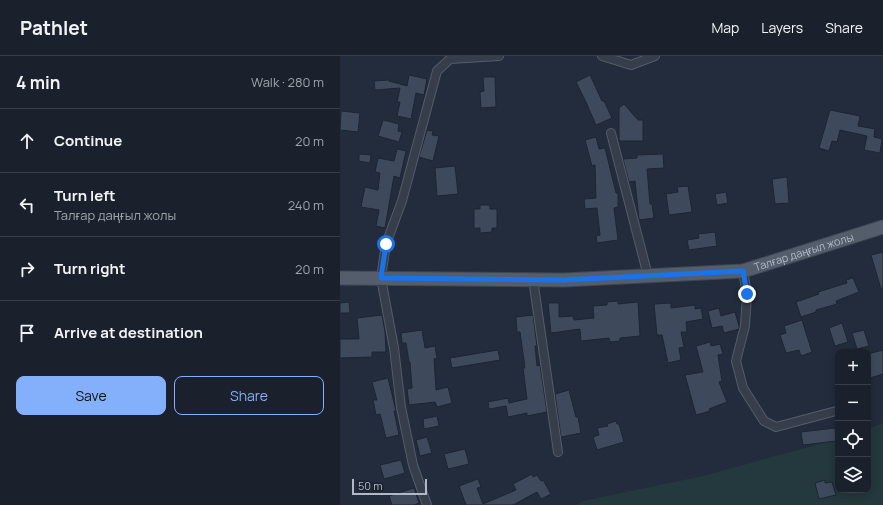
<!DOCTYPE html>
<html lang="en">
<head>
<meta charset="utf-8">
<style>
  body { margin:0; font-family:Manrope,sans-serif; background:#232935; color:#f1f3f6 }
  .controls { position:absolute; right:12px; bottom:12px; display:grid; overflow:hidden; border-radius:8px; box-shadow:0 2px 10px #0003 }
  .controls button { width:36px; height:36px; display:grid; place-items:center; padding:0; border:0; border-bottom:1px solid #383e49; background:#1a212d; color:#f1f3f6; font:20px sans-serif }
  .scale { position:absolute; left:12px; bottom:10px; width:75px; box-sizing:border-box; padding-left:4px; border:2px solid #b1b9c8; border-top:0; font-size:11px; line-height:14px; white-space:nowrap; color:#b1b9c8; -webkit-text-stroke:3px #1b2331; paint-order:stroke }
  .stop { position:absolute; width:12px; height:12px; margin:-9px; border:3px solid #1a73e8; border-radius:50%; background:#fff }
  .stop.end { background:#1a73e8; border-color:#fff; box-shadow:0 1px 4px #0008 }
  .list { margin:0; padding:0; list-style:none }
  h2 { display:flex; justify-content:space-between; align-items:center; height:52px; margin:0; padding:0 16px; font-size:17px }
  h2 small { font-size:13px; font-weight:400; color:#9fa3aa }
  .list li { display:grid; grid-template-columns:26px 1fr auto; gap:12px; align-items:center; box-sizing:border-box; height:64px; padding:0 16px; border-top:1px solid #383e49 }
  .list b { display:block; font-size:15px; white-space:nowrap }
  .list p { margin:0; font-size:13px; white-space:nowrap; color:#9fa3aa }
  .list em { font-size:13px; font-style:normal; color:#9fa3aa }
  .actions { display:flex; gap:8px; padding:12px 16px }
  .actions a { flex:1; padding:9px 0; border:1px solid #84affa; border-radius:8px; text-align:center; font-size:14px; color:#84affa }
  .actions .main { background:#84affa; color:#111 }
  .icon { flex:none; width:22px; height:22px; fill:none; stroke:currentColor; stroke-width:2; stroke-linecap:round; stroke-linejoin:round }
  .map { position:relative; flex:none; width:543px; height:449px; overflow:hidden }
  header { display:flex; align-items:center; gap:24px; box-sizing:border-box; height:56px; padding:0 20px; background:#1a212d; border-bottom:1px solid #383e49 }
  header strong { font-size:19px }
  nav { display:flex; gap:22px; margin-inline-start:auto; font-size:14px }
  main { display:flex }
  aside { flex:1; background:#1a212d }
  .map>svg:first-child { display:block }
  .green { fill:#24393d }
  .building { fill:#3e4a5b; stroke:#1d2533 }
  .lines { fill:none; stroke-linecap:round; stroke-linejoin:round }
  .minor-casing { stroke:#545c6a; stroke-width:10 }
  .primary-casing { stroke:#3f4755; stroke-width:15 }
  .minor { stroke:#363e4c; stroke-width:8 }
  .primary { stroke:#545d6c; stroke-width:13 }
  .route { stroke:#1a73e8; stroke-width:5 }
  .labels { text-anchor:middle; stroke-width:4; stroke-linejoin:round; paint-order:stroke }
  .street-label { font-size:11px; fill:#b1b9c8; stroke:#1b2331 }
</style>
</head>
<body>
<header>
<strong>Pathlet</strong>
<nav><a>Map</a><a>Layers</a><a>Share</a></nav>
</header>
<main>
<aside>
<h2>4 min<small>Walk · 280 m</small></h2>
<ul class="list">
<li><svg class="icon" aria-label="ahead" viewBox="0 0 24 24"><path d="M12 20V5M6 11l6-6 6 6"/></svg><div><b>Continue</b></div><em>20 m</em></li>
<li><svg class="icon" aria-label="left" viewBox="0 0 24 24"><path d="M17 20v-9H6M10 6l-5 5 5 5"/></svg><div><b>Turn left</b><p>Талғар даңғыл жолы</p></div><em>240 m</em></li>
<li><svg class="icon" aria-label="right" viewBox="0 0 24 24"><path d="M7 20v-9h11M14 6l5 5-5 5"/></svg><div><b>Turn right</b></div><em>20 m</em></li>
<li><svg class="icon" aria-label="arrive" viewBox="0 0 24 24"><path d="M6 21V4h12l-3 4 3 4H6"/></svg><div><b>Arrive at destination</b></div></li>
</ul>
<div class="actions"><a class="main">Save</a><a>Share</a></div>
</aside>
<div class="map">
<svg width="543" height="449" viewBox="0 0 543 449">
  <rect width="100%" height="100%" fill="#222c3c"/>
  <!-- green -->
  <path class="green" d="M543,367V449H237L243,445L363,420L498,383V434H528V373Z"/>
  <!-- building -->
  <g class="building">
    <path d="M69,19L87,23L84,39L76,37L71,63L57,60L60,46H57L60,32L35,34L34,25L49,24V25L67,30Z"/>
    <path d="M250,19L262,45H264L272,62L256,69L245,44L236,26Z"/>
    <path d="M143,21H155L156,51L141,52L140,36L144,35Z"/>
    <path d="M284,48L298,64H303V85H279V52Z"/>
    <path d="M490,54L520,60L518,70L535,73L534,81L542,83L540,97L524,94L527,80L500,74L497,86L492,85L489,95L479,92Z"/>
    <path d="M1,55L20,57L18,76L0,74Z"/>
    <path d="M43,64L59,68L58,75L62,76L59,86L38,80Z"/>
    <path d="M87,74L93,75L92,79L99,80L93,105L79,101Z"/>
    <path d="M256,81L259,93L265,92L276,137H278V151L274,152L278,184L257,187L256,180L260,179L257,152L245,153L244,143L256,142L255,109L252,110L245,84Z"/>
    <path d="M57,93L66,95L60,122L54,120L45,172L36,170L39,154L21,151L25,131L38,134L40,117L35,116L38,102L54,105Z"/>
    <path d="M19,98L31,99L30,107L19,105Z"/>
    <path d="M323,98L324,112L307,113L310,148H312L314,162L299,164L295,125L289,126L283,103L297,102V99Z"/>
    <path d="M115,110L118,138L97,140L95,112Z"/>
    <path d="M447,121L449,147L435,148L432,123Z"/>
    <path d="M348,130L352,156L329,159L326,138L338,136L337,131Z"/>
    <path d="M386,136L388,147L377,149L375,138Z"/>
    <path d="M140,149H150V153H157V172H152V176L140,177V172H134V153H140Z"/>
    <path d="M375,176L377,190L349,194L347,184L359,182L358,178Z"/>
    <path d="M543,196V232L541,233L531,199Z"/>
    <path d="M513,222L519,236L496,245L497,248L476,254V256L461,261L456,246L479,238L478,236L507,227L506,224Z"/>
    <path d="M278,245V248L298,246L300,280L280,282V285L270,286L269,282L241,285L240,273L211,277L208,247H219V261L233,260L234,264L254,262L253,250L267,249V246Z"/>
    <path d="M9,246L10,257H0V247Z"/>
    <path d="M331,247V252L355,249V253L361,252L363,263L346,266L347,276H341L344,291L339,292L341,304L328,307L322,279H317L314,248Z"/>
    <path d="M379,252L381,260L395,256L399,270V273L384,277L382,270L372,272L368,255Z"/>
    <path d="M42,259L45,276L46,296H32V301L0,302V283H19L17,262Z"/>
    <path d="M193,259L197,290H195L197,310L200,309L207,356L187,360V357L168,361L166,350L149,353L148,346L168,342L169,347L187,343L183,312H185L180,276H177L176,261Z"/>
    <path d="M462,264L472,296L461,300L459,294L446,297L440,279L446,277L444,270Z"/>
    <path d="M502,267L508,286L495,290L489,272Z"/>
    <path d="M82,274L85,292L95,290L97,302L94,303L96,334L108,331L112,347L97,351L95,346L69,349L67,333L72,332L70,306H69L66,287H62L61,277Z"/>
    <path d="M524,274L529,290L517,293L512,277Z"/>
    <path d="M370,286L371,290L380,288L383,298L378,299L382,325L379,326L387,346L369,353L370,355L356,359L345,319L363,316L356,290Z"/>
    <path d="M158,294L160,304L112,312L110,302Z"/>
    <path d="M543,294V318L530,322L528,316V298Z"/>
    <path d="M48,322L56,355H54L59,379L46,382L40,358L36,359L33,344H37L32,326Z"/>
    <path d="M229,334L236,361H238L241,377L221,381L215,338Z"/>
    <path d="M97,360L99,370L84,373L83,363Z"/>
    <path d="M276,365L277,368H279L284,386L257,394L253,381L259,379L257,372L268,370L267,368Z"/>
    <path d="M495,372L496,385L463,389L461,376Z"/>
    <path d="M87,381L92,397L80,400L76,384Z"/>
    <path d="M125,393L129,408L108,413L104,398Z"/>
    <path d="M61,404L65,417L44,423L40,409Z"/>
    <path d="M192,418L193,421L197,419L201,425L203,424L211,438L201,443L197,436L173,449H126L119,430L138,423L141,431L137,432L143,448L176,434L173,428Z"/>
    <path d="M485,424V427L492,426L496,439L479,443L475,427Z"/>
    <path d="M74,432L79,447L74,449H52L49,440Z"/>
  </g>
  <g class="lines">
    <defs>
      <g id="minor">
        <path d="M262,0L291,9L315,0"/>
        <path d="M271,77L308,220"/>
        <path d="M403,215L407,238L405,270L396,305L403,332L424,365L436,371L496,355"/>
        <path d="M193,223L218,396"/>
        <path d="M87,449L73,409L61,351L54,292L41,222L46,188L62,145L97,15L110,3L159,0"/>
      </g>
      <g id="primary">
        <path id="s1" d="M0,222L224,224L403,215L543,171"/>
      </g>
    </defs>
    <!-- minor casing -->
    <use href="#minor" class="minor-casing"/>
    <!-- primary casing -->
    <use href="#primary" class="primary-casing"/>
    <!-- minor -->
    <use href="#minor" class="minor"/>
    <!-- primary -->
    <use href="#primary" class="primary"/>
  </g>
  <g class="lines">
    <!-- route -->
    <path class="route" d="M46,188L41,222L224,224L403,215L407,238"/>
  </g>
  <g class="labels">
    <!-- street labels -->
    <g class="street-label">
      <text dy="4" stroke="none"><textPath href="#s1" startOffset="467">Талғар даңғыл жолы</textPath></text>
    </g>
  </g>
</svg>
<div class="controls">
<button>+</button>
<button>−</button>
<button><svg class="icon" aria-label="locate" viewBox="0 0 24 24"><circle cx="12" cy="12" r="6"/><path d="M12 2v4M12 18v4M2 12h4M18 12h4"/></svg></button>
<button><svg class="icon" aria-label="layers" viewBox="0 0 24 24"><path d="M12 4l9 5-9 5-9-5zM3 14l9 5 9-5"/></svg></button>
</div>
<div class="scale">50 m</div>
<div class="stop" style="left:46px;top:188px"></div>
<div class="stop end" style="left:407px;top:238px"></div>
</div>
</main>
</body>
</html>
